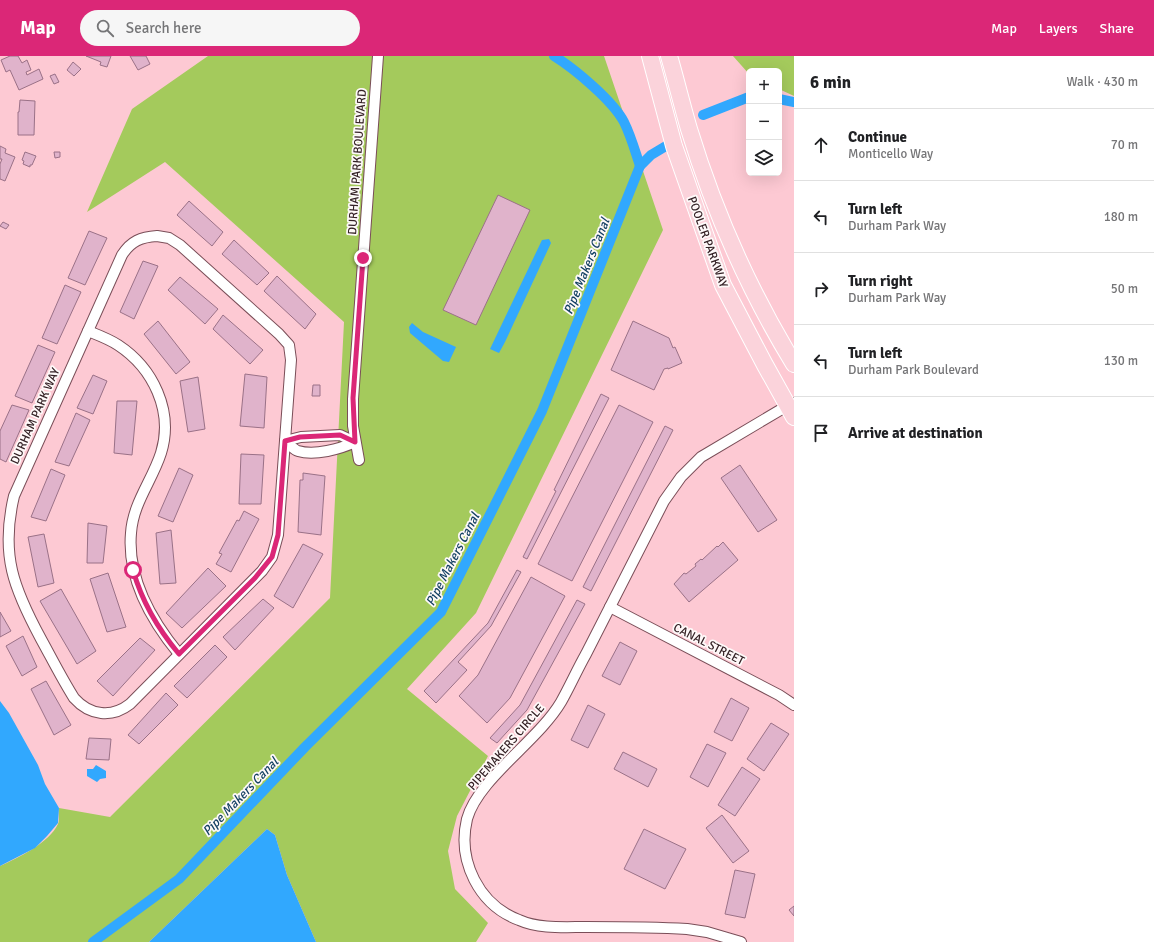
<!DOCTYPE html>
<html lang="en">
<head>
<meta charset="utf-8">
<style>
  body { margin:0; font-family:Signika,sans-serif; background:#f6f6f6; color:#202124 }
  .controls { position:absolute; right:12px; top:12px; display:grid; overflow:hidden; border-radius:6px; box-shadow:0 4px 16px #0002 }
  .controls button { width:36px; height:36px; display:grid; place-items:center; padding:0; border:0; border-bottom:1px solid #e0e0e0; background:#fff; color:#202124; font:20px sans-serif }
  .stop { position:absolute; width:12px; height:12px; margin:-9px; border:3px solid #db2777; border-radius:50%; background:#fff }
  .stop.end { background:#db2777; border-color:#fff; box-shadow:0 1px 4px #0008 }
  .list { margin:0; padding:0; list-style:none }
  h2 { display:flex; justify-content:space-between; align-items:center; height:52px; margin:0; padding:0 16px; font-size:17px }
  h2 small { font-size:13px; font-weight:400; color:#757577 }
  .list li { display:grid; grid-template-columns:26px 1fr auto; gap:12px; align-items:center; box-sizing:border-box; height:72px; padding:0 16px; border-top:1px solid #e0e0e0 }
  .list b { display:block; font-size:15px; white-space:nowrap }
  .list p { margin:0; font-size:13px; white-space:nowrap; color:#757577 }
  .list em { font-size:13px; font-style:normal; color:#757577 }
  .icon { flex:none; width:22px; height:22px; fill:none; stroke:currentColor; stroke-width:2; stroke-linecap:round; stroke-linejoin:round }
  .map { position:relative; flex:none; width:794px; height:886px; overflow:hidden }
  header { display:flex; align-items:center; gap:24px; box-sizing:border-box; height:56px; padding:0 20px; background:#db2777; color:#fff }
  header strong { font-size:19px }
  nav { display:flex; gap:22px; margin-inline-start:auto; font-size:14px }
  .search { width:280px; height:36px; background:#f6f6f6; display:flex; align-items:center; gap:10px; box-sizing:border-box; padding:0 14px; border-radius:22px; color:#757577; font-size:15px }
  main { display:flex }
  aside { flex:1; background:#fff }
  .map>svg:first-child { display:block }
  .green { fill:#a4ca5c }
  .water { fill:#31a8fe }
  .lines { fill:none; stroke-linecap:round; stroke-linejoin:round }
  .canal { stroke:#31a8fe; stroke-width:10 }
  .building { fill:#e0b3cb; stroke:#9a7187 }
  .street-casing { stroke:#7a4e58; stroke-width:12 }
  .primary-casing { stroke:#fff; stroke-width:18 }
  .street { stroke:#fff; stroke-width:10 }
  .primary { stroke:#fbd3db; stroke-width:16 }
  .route { stroke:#db2777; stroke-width:5 }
  .labels { text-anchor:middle; stroke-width:3.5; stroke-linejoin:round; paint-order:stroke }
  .street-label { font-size:12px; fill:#352226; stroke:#fef9f9 }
  .water-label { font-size:13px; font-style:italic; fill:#144163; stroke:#fef9f9 }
</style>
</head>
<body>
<header>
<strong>Map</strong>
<div class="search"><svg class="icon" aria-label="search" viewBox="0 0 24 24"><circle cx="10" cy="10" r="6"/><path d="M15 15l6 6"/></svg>Search here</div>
<nav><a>Map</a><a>Layers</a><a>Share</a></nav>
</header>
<main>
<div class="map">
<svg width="794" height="886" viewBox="0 0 794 886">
  <rect width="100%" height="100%" fill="#fdc9d3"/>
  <!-- green -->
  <g class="green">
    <path d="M208,0H604L663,174L476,557L407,633L488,700L457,760L448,795L455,833L488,867L476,886H316L287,819L275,779L267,773L149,886H0V810C18,802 49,787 58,768C60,764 58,757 59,752L110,761L330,542L344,266L165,106L87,156L132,53Z"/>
    <path d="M733,0H794V40L779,33V15H749V18Z"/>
  </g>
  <!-- water -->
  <g class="water">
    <path d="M549,183L551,187L505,286L499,297L490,293L542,184Z"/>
    <path d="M412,267L423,276L456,291L449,306L443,305L410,277L409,271Z"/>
    <path d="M0,645L9,657L38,709L45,728L59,752L58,767L47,780L35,792L0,810Z"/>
    <path d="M96,709L106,715V722L100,723L97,726L87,720V713H93Z"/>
    <path d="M267,773L275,779L287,819L316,886H149Z"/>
  </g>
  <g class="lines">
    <!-- canal -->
    <g class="canal">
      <path d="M554,0C575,13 613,45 624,66C631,80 635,95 640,110"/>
      <path d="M779,43L794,46"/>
      <path d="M703,59L749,41"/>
      <path d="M93,886L179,823L305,691L441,556L542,355L640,110L651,99L666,90"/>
    </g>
  </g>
  <!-- building -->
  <g class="building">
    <path d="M10,0H18L22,7L27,4L31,14L26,16L27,19L39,13L43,23L19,34L10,14L6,16L1,4Z"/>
    <path d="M86,0H111L107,11L100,9L101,6Z"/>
    <path d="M130,0H146L150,8L138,14Z"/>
    <path d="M73,6L81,13L74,20L67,14Z"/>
    <path d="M55,18L59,26L54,28L50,20Z"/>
    <path d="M20,44L35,45L34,79H18V56H19Z"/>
    <path d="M0,90L6,93L5,97L15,101L5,125L0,123V108L2,103H0Z"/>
    <path d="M25,96L36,100L32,109H30V111L23,108L24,105L22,104Z"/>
    <path d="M54,96H60V101L55,102Z"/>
    <path d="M498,139L530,154L476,269L443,254Z"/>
    <path d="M189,145L223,176L212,190L177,159Z"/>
    <path d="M3,166L9,169L6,173L0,170Z"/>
    <path d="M89,175L107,182L85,229L68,222Z"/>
    <path d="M234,184L269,217L257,229L222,198Z"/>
    <path d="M143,205L158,210L134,263L120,256Z"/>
    <path d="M277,220L316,258L305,273L264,235Z"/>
    <path d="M180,221L218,253L205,268L168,234Z"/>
    <path d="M65,229L81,236L57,288L42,282Z"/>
    <path d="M223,259L263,294L250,308L213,273Z"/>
    <path d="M158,265L190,306L176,318L144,278Z"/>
    <path d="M633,265L669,282L673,292L675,291L682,307L668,313V312L664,313L654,334L611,314Z"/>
    <path d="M38,289L55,296L32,347L15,340Z"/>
    <path d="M245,318L267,321L264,372L240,370Z"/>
    <path d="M93,319L107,325L93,358L77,352Z"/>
    <path d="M198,321L205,373L188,376L180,325Z"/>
    <path d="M313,329H320V340H312Z"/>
    <path d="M601,338L609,342L527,503L523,501L556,435L554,434Z"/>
    <path d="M117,345H137L132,399L114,397Z"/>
    <path d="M12,349L29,354L6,406L0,403V375Z"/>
    <path d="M619,349L653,366L572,525L538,508Z"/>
    <path d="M76,357L90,364L69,410L55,406Z"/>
    <path d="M665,370L673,374L591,535L583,531Z"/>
    <path d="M241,398L264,399L261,448H239Z"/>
    <path d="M740,409L777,464L758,476L721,422Z"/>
    <path d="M179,412L193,419L173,466L158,460Z"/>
    <path d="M51,413L65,419L46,465L31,461Z"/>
    <path d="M303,417L325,420L321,479L298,476L300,424H303Z"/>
    <path d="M244,455L259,463L231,516L216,508L222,498L219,497L237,464L239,465Z"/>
    <path d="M88,467L107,470L103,507H87Z"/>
    <path d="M171,474L176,527L160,528L156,477Z"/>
    <path d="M44,478L54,527L38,531L28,481Z"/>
    <path d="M723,486L738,504L689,546L674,528L684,517L686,518L696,510L695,508L701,503L702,504L717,490L718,491Z"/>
    <path d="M303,488L323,498L293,552L274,540Z"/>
    <path d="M208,512L226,530L182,572L166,557Z"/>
    <path d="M517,514L521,516L491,570L458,606L467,614L436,647L424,635L488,567Z"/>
    <path d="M108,517L126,571L107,576L90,523Z"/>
    <path d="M531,521L565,540L510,642L487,667L459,640L478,619Z"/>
    <path d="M61,533L96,595L77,608L40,545Z"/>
    <path d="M263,543L274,552L235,594L223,581Z"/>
    <path d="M577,544L585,548L527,654L497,687L490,682L520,649Z"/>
    <path d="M0,556L11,575L0,581Z"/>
    <path d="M23,580L37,611L22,620L6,590Z"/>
    <path d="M140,582L155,594L113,640L97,625Z"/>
    <path d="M620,586L637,595L620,629L602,620Z"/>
    <path d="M215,589L227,601L187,642L174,630Z"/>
    <path d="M46,625L71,669L54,679L31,633Z"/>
    <path d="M166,637L178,649L139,688L128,679Z"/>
    <path d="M731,642L749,652L732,685L714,676Z"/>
    <path d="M588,649L605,658L588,692L571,684Z"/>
    <path d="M771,667L789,678L764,715L747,703Z"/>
    <path d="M89,682L111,683L109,704L86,703Z"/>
    <path d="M707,688L726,697L708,731L690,721Z"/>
    <path d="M623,696L657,713L648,731L614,713Z"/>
    <path d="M742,711L760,723L735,760L718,749Z"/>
    <path d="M722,759L749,795L733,807L706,772Z"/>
    <path d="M644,773L686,793L665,833L624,813Z"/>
    <path d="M735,814L755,818L745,862L725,858Z"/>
    <path d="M794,850V860L789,854Z"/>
  </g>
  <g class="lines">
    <defs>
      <g id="street">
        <path d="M157,180L169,182L180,189L279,278L289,289L291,304L278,479L272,501L262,515L130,648C112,662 90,660 74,642C62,623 52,603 41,583C14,533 0,499 14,440L122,199C131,185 141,181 157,180Z"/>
        <path d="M88,275C98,279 109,283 118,289C153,312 174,355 161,397C152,425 133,447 131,477C127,522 151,564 179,598"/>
        <path d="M285,385C289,388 294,394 298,395C315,400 340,393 355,386"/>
        <path d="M285,385L301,381L340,379L355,386"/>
        <path d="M359,404L353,370V343L378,0"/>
        <path d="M610,551L779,639L794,649"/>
        <path d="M741,886L707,876L687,873C653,871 619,871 586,871C564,871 539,873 519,864C479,849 457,805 467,763C478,723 538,685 561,646C570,630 577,614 586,598C612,547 638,496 664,445L681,421L701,401L792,347"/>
      </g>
      <g id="primary">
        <path d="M650,0L674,90L723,229L765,309L794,361"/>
        <path d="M669,0C676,24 682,49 689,73C714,155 750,236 794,308"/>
      </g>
    </defs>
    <!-- street casing -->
    <use href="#street" class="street-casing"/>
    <!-- primary casing -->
    <use href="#primary" class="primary-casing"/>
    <!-- street -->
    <use href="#street" class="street"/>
    <!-- primary -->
    <use href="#primary" class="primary"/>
  </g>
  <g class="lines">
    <!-- route -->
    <path class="route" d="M133,514C142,546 158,573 179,598L255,522L272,501L278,479L285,385L300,381L340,379L355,386L353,342L363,202"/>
  </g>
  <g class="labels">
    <!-- street labels -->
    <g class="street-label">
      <text transform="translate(357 106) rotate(-86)" y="4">DURHAM PARK BOULEVARD</text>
      <text transform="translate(708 186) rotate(70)" y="4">POOLER PARKWAY</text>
      <text transform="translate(35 360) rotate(-66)" y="4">DURHAM PARK WAY</text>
      <text transform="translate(709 588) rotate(27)" y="4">CANAL STREET</text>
      <text transform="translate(506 691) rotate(-49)" y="4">PIPEMAKERS CIRCLE</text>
    </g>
    <!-- water labels -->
    <g class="water-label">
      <text transform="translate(586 210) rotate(-68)" y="5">Pipe Makers Canal</text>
      <text transform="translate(452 503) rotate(-63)" y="5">Pipe Makers Canal</text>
      <text transform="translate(240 740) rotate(-46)" y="5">Pipe Makers Canal</text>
    </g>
  </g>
</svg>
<div class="controls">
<button>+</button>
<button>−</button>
<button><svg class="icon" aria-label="layers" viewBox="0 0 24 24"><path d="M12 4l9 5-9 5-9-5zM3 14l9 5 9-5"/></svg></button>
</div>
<div class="stop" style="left:133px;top:514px"></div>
<div class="stop end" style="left:363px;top:202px"></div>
</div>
<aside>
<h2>6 min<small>Walk · 430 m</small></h2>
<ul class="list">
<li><svg class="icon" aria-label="ahead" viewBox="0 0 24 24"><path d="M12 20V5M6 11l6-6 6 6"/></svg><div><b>Continue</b><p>Monticello Way</p></div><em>70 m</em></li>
<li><svg class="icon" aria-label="left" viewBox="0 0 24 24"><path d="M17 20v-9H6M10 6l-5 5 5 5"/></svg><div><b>Turn left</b><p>Durham Park Way</p></div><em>180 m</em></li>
<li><svg class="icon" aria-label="right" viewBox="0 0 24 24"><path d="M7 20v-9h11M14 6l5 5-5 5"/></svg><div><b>Turn right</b><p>Durham Park Way</p></div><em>50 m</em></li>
<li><svg class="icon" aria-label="left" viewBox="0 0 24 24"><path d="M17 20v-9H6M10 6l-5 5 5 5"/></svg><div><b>Turn left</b><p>Durham Park Boulevard</p></div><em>130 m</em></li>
<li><svg class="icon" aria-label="arrive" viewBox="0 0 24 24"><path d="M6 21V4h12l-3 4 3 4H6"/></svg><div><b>Arrive at destination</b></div></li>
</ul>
</aside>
</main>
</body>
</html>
